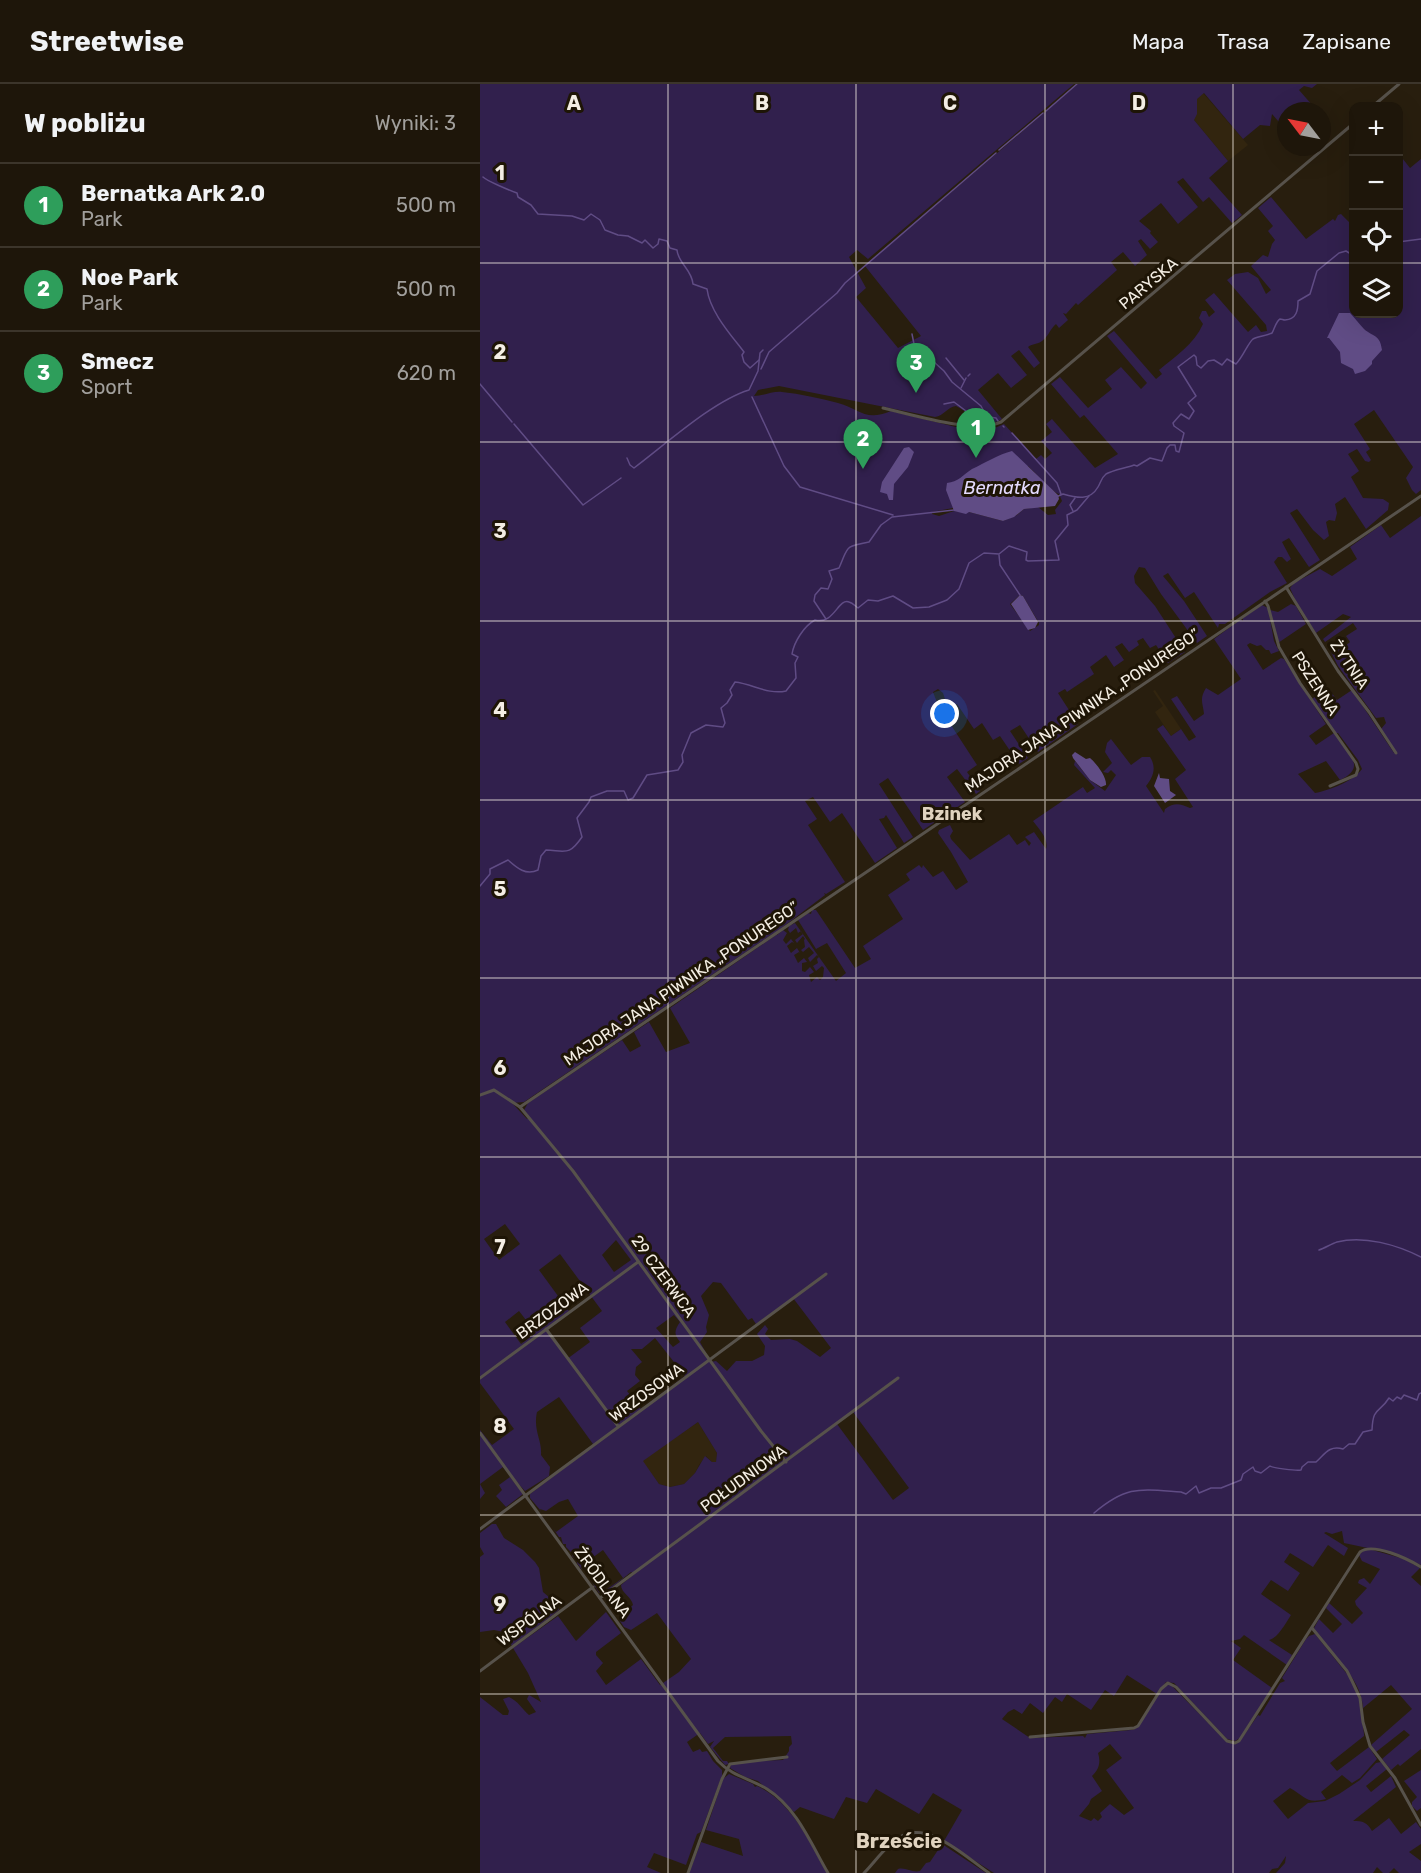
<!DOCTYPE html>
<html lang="pl">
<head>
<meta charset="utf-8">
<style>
  body { margin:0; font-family:Rubik,sans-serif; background:#261f13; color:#f1f3f6 }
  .controls { position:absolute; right:18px; top:18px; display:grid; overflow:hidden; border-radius:12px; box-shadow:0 6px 24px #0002 }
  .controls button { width:54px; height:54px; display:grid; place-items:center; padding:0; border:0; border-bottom:2px solid #3c352b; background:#1e160a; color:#f1f3f6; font:30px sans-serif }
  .compass { position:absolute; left:797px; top:18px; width:54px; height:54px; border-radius:50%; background:#1e160a; box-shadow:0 6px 24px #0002; rotate:302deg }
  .you { position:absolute; left:465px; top:630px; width:21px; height:21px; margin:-15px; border:4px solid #fff; border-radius:50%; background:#1a73e8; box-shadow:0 0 0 9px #1a73e833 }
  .badge { display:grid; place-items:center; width:39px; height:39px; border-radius:50%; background:#c0a8f4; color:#fff; font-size:20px; font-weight:700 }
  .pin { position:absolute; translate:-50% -50px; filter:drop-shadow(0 2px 3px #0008) }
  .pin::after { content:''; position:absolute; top:32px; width:21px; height:18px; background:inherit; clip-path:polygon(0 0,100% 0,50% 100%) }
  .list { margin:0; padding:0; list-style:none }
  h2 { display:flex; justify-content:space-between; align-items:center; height:78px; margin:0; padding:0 24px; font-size:26px }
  h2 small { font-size:20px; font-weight:400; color:#a19f9c }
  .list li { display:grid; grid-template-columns:39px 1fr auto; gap:18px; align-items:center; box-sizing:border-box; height:84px; padding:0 24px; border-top:2px solid #3c352b }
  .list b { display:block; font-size:22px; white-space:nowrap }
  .list p { margin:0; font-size:20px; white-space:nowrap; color:#a19f9c }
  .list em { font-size:20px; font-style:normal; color:#a19f9c }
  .icon { flex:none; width:33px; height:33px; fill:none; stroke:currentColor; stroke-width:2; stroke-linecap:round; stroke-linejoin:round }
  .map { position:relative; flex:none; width:941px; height:1789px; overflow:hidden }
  header { display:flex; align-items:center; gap:36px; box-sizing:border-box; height:84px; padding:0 30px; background:#1e160a; border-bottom:2px solid #3c352b }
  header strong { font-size:28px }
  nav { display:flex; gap:33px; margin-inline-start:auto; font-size:21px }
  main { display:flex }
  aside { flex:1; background:#1e160a }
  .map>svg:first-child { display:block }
  .built { fill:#32250f }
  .green { fill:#31204d; fill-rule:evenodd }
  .water { fill:#604c85 }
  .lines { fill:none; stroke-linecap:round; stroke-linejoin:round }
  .stream { stroke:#604c85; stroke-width:1.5 }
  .minor { stroke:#57524b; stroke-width:3 }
  .grid { fill:none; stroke:#f4eee4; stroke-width:1.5; stroke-opacity:0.55 }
  .labels { text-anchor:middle; stroke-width:6; stroke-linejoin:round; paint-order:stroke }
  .street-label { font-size:16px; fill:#f4eee4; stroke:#1e1506 }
  .water-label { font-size:18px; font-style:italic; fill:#e5dbff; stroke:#1e1506 }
  .neighbourhood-label { font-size:18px; font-weight:bold; fill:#e0d3bf; stroke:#1e1506 }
  .quarter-label { font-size:20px; font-weight:bold; fill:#e0d3bf; stroke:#1e1506 }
  .grid-label { font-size:20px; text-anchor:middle; font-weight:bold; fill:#f4eee4; stroke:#1e1506; stroke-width:6; stroke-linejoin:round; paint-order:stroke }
</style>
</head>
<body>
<header>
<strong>Streetwise</strong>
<nav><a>Mapa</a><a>Trasa</a><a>Zapisane</a></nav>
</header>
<main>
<aside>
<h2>W pobliżu<small>Wyniki: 3</small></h2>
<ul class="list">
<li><span class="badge" style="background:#2e9e5b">1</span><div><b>Bernatka Ark 2.0</b><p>Park</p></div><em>500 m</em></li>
<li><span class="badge" style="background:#2e9e5b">2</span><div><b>Noe Park</b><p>Park</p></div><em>500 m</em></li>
<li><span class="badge" style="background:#2e9e5b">3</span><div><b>Smecz</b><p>Sport</p></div><em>620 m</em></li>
</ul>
</aside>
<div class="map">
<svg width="941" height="1789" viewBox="0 0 941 1789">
  <rect width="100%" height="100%" fill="#281e0e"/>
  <!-- built -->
  <g class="built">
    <path d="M723,9L768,61L748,77L705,25Z"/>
    <path d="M675,606L701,645L691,652L675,628L683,622L673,607Z"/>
    <path d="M218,1338L237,1369L236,1378H232L226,1372L219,1381L215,1389L204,1400L190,1403L179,1400L162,1377Z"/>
  </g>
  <!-- green -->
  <g class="green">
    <path d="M0,0H594L388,175L377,166L369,173L386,204L376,213L418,264L441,252L385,182L598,0H837L832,4L824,2L819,6L833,22L827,27H806V46L792,30L790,42L780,41L763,55L724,9L717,15V30L714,36L748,77L729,94L762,131L752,139L729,113L723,118L703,94L697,98L718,123L698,140L681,119L659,137L671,147L670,149L678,158L670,165L661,155L658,157L667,171L655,182L643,168L631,178L637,186L598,221L596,219L586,230L583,229L588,236L579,244L576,240C570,245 568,253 562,257C557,261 553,259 548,263L560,279L554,284L539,266L531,272L547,291L531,304L518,289L498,306L522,335C501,347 493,330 476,322C467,323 464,332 455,333L299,302L278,306L274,312C283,312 293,307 302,308C320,310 340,314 358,319C380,325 385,338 411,327L492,347L510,346L524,340L556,375L561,371L565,375L572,369L561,357L572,348L566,340L572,335L615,384L638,370L604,331L600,334L571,300L580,293L608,324L632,305L625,296L641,283L661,305L667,299L627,252L634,247L676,295L682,290L679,286C696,272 714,260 723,240L719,234L722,227H726L729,233L735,228L725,216L734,209L768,248L776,241L781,248L787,247L786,241L747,196L755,190L768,188L778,194L786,210L791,206L771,182L783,171L788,173L792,160L795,156L788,147L793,142L778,124L791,113L826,155L853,135L855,137L858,131L861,130L870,139L873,138L874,230H918V98L921,96L919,93V70L930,84L941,75V406L936,410L932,406L926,394L933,383L894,326L874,340L890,365L886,368L891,376L889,378L885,377L877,365L868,370L879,387L871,393L883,414L903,415L909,419L908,426L886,445L865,413L855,420L857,429L855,437L849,436L846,438L849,452L844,456L833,446L817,425L810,429L840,476L829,483L809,454L802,458L811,475L807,478L802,473H798L794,478L807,499L790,508L745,540H739L738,544L714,508L705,514L688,489L683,492L704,517L727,552L717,559L681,510L665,484L659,483L654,492L655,499L675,522L705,568L688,579L676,561L670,564L663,554L657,557L659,561L649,568L642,559L635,563L644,576L634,583L626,571L610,583L614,590L587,608L585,605L578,609L598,640L558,668L540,641L530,647L548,674L539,680L520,652L513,656L502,639L494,645L477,620L472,623L467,621L463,609L458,605L453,608L458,621L497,681L487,688L500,707L496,710L477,685L467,693L485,718L443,746L408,694L399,700L433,753L424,759L406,731L404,734L399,735L417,764L395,779L362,729L350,738L333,713L325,717L337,735L328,741L365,798L346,810L344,809L345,811L295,849L297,851L303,846L307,849L303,856L306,860L311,855L314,859L312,858L307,862L311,869L317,864L320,869L319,868L314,871L318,879L324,874L327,878L322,879V887L325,888L330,883L334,888L329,891L331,898L337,893L340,896L343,893L344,884L342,882L336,887L333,882L338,879L337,875L339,873L337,871L330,878L328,874L334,869L329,863L323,868L321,866L325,863L324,856L325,855L323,852L317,859L315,856L323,850L321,847L318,849L316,844L310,849L308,846L309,842L315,839L356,897L366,889L347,859L336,865L318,836L328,829L331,830L332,826H336L375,884L391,875L383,862L423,835L408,811L430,796L426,790L439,781L442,784L443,781L453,793L463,787L476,806L488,798L471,768L458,749L459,746L470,741L473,747L470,752L471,755L490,776L529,750L537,761L545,756L549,762L551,759L545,753L554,748L566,765C569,755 559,745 553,737L603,703L607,709L615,704L594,681L595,677L610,696L625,707L636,691L631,686L628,689L623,688L632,679L625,668L627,659L631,655L651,681L662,673H670C677,684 673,693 666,702L684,729L685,725C695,718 700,720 710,724L713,723L695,695L706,686L677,645L683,641L691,652L701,645L709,657L716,653L691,615L697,612L714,637L724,630C723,619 719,615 726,604L738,611L761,595L734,555L761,535L763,537V534L782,521L788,524L794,557L799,567L791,570L789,566H786L781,561L777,562L770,559L767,561L783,586L801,574L804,575L846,640L829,652L836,661L854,649C866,667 889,683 860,696L846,677L818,690L835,709C850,706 872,698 882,685L878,676L858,649H855L832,615L848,604L857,616L872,606L914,669L901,645L906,639L904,633L896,634L858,582L851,568L863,564L870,558L866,552L877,545L873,539L845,558L843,555L871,533L863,530L836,549L817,520L810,504L814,499L840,485L852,492L877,475L870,463L901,441L910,454L941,432V1481L916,1470L864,1459L862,1447L852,1450L846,1448L844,1449L868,1464L864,1472L848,1461L833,1483L810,1469L804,1478L820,1489L808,1507L791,1496L781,1510L811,1531C805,1540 798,1554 789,1556L812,1571L807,1581L764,1551L760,1555L751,1557L761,1564L753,1576L792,1604L760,1654L755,1657L747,1655L694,1599L686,1598L677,1610L647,1591L634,1612L625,1606L611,1626L587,1610L582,1618L575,1613L563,1629L550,1619L542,1630L534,1625L528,1628L522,1635L550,1654L603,1652L605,1654L607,1650L651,1646L655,1645L684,1603L690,1600L747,1658L756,1660L760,1657L778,1631L780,1632L800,1599L805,1597L802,1594L826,1555L829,1552L835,1550L871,1595L879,1614L884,1650V1652L850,1679L857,1687L889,1663L897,1675L880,1694L872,1699L862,1691L841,1708L846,1715C826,1720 826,1713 810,1704L793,1717L808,1735L828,1719L845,1717L859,1710L880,1696L896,1679L901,1678L907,1685L886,1702L891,1708L911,1692L916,1703L873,1737C883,1737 887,1738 892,1747L909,1734L921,1750L936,1738L941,1745V1760L929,1768L941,1777V1789H919L914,1784L909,1789H903L897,1783L893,1789H796L805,1779L806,1772L798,1784L792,1785L789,1789H514L464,1757L482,1726L453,1709L439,1730L396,1705L387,1719L366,1713L354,1735L320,1723L314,1728L278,1697L265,1693L250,1684L251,1680L278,1677L303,1676L309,1667V1663L312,1660L311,1652L245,1653L233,1664L243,1677H247L249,1680L245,1681L230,1663L234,1657L228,1660L220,1649L207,1658L213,1668L220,1665L222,1668L227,1667L233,1677L242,1686V1692L221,1748L217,1750L206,1781L174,1769L167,1783L181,1789H0V1613L23,1631H28L29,1627L23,1615L29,1613C38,1617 42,1625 49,1631L56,1628L47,1615L49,1611L61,1618L48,1589L33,1564L78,1532L96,1557L126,1528L141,1549L116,1568V1571L123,1579L116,1587L126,1601L161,1575L180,1601L199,1588L211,1575L177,1529L151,1546L144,1543L140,1537L142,1531L153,1521C152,1513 141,1509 141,1501L154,1490L151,1488L125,1509H119L110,1495L120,1508H123L143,1494L123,1466L101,1482L102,1486L97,1479L98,1477L92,1472L93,1470L86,1463V1460H83L81,1453H79L73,1444L76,1448L98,1432L88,1415L79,1418L66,1427L60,1425L61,1427L50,1414V1410L112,1363L113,1360L79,1313L57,1328C53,1347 62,1355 61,1371L70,1383L69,1392L45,1407L23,1383L0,1400L5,1409L0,1415V1346L12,1361L34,1345L0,1299ZM548,382C556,389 572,408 579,410L582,417L575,426L576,430L568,431L558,423L544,425L537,431L523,437L489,428L474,427L459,432L452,430V428L473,424L472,420L497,383ZM540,511L543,512L559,539V541L550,547L530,520ZM294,849L296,851L190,924L210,959L186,968L169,938L154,948L161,962L150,968L142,956L48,1019L44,1026L49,1034L47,1035L32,1019L44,1018ZM25,1140L40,1160L19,1176L4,1155ZM136,1156L151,1176L134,1188L122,1171ZM80,1170L122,1227L100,1244L110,1258L87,1275L65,1245L89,1227L59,1186ZM233,1198L241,1199L268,1236L272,1234L276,1240L313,1214L351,1264L340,1273L317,1257L310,1255L291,1256L285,1250L288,1245L285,1241L277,1250L285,1262L284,1271L272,1277H256L247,1287L236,1277L231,1278L220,1258L227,1248L226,1243L229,1231L221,1212ZM39,1227L56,1249L41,1260L25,1238ZM194,1231L200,1238C194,1247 194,1250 200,1258L193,1263L176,1244ZM175,1254L205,1292L161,1325L147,1307L160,1297L155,1291L156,1283L162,1278L151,1265H162ZM373,1328L429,1404L413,1416L357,1340ZM218,1338L237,1369L236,1378H232L225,1372L215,1389L204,1400L190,1403L179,1400L163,1377ZM630,1660L642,1674L626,1686L654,1724L644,1731L630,1720L620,1729L622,1733L618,1737L614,1734L611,1737L599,1732L609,1720L611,1715L622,1707L612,1692C619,1686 621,1678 618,1669Z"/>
    <path d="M811,520L816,522L826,540L798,559L790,526L798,528Z"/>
    <path d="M30,1393L43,1410L26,1423L16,1412L22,1406L19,1401Z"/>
    <path d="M12,1440H16L24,1454L43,1466L55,1478L59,1484L63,1508L76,1519L79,1526L32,1562L24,1548L14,1546L0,1548V1473L4,1470L0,1463V1449Z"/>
    <path d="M889,1465L924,1475L940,1484L931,1493L941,1502V1665L920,1682L918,1680L911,1686L902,1675L930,1651L924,1646L896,1668L891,1661L932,1625L911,1601L883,1624C881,1589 847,1572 834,1544L839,1535L853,1549L862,1540L846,1524L849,1519L872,1540L883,1529L876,1521L875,1517L887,1504L878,1499L879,1496L884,1494L890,1500L900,1485L882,1477L879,1471L884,1466Z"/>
    <path d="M941,1686V1724L937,1727L932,1722V1718L937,1713L924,1697Z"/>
    <path d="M249,1690L273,1700L275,1703L277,1702C312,1718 329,1757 347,1789H209L221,1758L263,1772L259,1755L226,1746L243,1695Z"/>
    <path d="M462,1760L506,1789H415L418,1785C426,1783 432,1789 440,1787L446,1779L450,1778Z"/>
  </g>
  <!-- water -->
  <g class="water">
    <path d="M859,229H870C875,234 879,240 884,245C893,253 900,250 902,266L892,277V280L885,287L875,290L873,285L861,279L860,268L849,254H847Z"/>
    <path d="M429,363L434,368L428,383L414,400L413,416H409L407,410L400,408L402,398L424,364Z"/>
    <path d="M532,367L578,411L579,415L575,422L544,425L534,433L523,437L489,428L486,430L474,427L466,406L467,399C478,398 483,391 492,385C505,379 519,370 532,367Z"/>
    <path d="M540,511L543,512L558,538L555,544L548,546L531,520Z"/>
    <path d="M595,668L606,675L610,674C616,679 627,693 626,701L621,703L610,696L593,674L592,671Z"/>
    <path d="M679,689L680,694L689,695L690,707L696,711L685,719L674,702Z"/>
  </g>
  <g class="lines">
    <!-- stream -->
    <g class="stream">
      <path d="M566,27L597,0"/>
      <path d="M519,66L563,29"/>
      <path d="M3,93C7,97 31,107 37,109L38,113L51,121L58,130L92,132L104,136L111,130L120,136L125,146L138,151L148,152L162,159L165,156L173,164L178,160L179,155L187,157L190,164L197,166C198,179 212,186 213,200L227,205C230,228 251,251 264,268L262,271L264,278L270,284L279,276"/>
      <path d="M918,158L941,155"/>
      <path d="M432,250L434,260L464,287L472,298L501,322L507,333"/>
      <path d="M466,274L484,296"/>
      <path d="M281,285L289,268L357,209L365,199L516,69"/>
      <path d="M488,292L490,290"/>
      <path d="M0,300L32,338"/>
      <path d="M481,304L486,294"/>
      <path d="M272,313L304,382L320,403L413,431"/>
      <path d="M464,320L474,318L490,330L516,334L518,337"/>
      <path d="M34,340L103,421L141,394"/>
      <path d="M523,342L524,343"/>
      <path d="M532,349L577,399L581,410"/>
      <path d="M147,374L150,381L154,384C186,360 233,317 269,306L278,287L280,269L283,266"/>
      <path d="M576,413L583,410C597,414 610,417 618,403C621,398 621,394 626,390C633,386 646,384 654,381L657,382L670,374L682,377L687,364L690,361H695L696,367L699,368L704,349L694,342L693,339L701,330L709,335L714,327L708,319L716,312L698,283L714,271L716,273L717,281L721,284L728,277L734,276L742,281L747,275L756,280C763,273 768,259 773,255C778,252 786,252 792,249C794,246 796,237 800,235C802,235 803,236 805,236C817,235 818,226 818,217L830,210L837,187L859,169L866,167L874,172"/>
      <path d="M593,427L590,421L595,414"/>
      <path d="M519,471L520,481L540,511"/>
      <path d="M346,535L334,517L335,511L341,504L348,505L352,495L349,487L359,484C369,462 363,463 389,458L401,441L412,433L474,426"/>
      <path d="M0,802L10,790V785L28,776C37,784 46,792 58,786L61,772L66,766C86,767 89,772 102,753L97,734L109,718L111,713L127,707H144L148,716L153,714L167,691L198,686L203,678L202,671L211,649L226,641L243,643L245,639L241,624L247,619L252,611L250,606L255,598C273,600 288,611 306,607L316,594L315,579L318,573L312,570C314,558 324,542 335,536C354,541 358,514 369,518C373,519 375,522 378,524L388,516L398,517L413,512L433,524L449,523L467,516L479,505L489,479L504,469L519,470L529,462L547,468L546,476L548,477L579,476L575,457L588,441L587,431L597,426L609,412"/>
      <path d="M839,1166C845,1164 851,1160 857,1158C884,1151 917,1161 941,1173"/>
      <path d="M614,1429C647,1401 660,1405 701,1408L706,1410L716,1402L719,1409L731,1404H741L761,1396L763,1390L773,1383L775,1387L781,1389L790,1382C793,1384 816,1387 821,1386L822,1383L828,1378H836C845,1370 849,1361 863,1365L869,1360H875L883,1348L892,1346C893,1322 899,1330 909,1314L913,1317L917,1313L921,1315L924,1311L937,1316L939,1310L941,1309"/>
    </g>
    <!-- minor -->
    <g class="minor">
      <path d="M893,22L919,0"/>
      <path d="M403,324C434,331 493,350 521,338L874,39"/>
      <path d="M806,503L858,587L889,628L916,669"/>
      <path d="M785,517L788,522L799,563L820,599L876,679L878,685L876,691L850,702"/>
      <path d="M0,1011L14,1006L40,1023L93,1087L281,1347L306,1378"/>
      <path d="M40,1023L941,412"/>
      <path d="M66,1245L138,1342"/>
      <path d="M0,1294L158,1178"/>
      <path d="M0,1349L238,1677C252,1692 271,1695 287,1705C317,1724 331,1760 348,1789"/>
      <path d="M0,1445L346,1190"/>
      <path d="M120,1514L418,1294"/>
      <path d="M832,1544L867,1587L872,1597L880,1614L883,1638L890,1662L915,1694L941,1741"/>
      <path d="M0,1587L113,1503"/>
      <path d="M550,1653L654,1644L658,1642L681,1605L688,1599L696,1603L747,1657L755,1659L759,1657L880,1468C893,1458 928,1475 941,1483"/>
      <path d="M208,1789L242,1695L250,1680L307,1673"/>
      <path d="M384,1789C395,1778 406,1761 420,1753C447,1735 487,1774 509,1789"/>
    </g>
  </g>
  <!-- grid -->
  <path class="grid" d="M188,0V1789M376,0V1789M565,0V1789M753,0V1789M0,179H874M918,179H941M0,358H941M0,537H941M0,716H941M0,894H941M0,1073H941M0,1252H941M0,1431H941M0,1610H941"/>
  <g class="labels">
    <!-- street labels -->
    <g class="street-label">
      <text transform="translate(668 199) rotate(-40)" y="6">PARYSKA</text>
      <text transform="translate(870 580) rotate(56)" y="6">ŻYTNIA</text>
      <text transform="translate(836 599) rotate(57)" y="6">PSZENNA</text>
      <text transform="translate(602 626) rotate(-34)" y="6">MAJORA JANA PIWNIKA „PONUREGO”</text>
      <text transform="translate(201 899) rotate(-34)" y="6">MAJORA JANA PIWNIKA „PONUREGO”</text>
      <text transform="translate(184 1192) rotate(54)" y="6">29 CZERWCA</text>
      <text transform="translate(72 1226) rotate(-36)" y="6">BRZOZOWA</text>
      <text transform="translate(166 1308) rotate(-36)" y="6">WRZOSOWA</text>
      <text transform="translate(263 1394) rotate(-36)" y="6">POŁUDNIOWA</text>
      <text transform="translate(123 1498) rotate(54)" y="6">ŹRÓDLANA</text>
      <text transform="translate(49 1536) rotate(-36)" y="6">WSPÓLNA</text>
    </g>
    <!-- water labels -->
    <g class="water-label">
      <text x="522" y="410">Bernatka</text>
    </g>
    <!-- neighbourhood labels -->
    <g class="neighbourhood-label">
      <text x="472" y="736">Bzinek</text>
    </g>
    <!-- quarter labels -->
    <g class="quarter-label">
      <text x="419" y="1764">Brzeście</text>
    </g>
  </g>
  <g class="grid-label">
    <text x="94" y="26">A</text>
    <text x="282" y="26">B</text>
    <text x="470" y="26">C</text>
    <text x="659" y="26">D</text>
    <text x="20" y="96">1</text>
    <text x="20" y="275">2</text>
    <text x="20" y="454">3</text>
    <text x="20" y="633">4</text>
    <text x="20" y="812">5</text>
    <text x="20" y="991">6</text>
    <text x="20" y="1170">7</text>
    <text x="20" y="1349">8</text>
    <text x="20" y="1527">9</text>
  </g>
</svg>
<div class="controls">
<button>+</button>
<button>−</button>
<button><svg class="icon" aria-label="locate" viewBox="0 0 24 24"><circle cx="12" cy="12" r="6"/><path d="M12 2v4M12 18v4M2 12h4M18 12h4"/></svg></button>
<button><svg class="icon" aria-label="layers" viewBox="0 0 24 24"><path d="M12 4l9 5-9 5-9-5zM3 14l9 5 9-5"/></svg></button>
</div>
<svg class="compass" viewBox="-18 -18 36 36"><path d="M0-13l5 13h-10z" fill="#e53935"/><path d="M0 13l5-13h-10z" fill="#a19f9c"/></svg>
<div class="you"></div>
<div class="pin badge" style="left:496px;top:374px;background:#2e9e5b">1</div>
<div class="pin badge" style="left:383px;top:385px;background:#2e9e5b">2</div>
<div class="pin badge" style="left:436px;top:309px;background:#2e9e5b">3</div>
</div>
</main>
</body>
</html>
